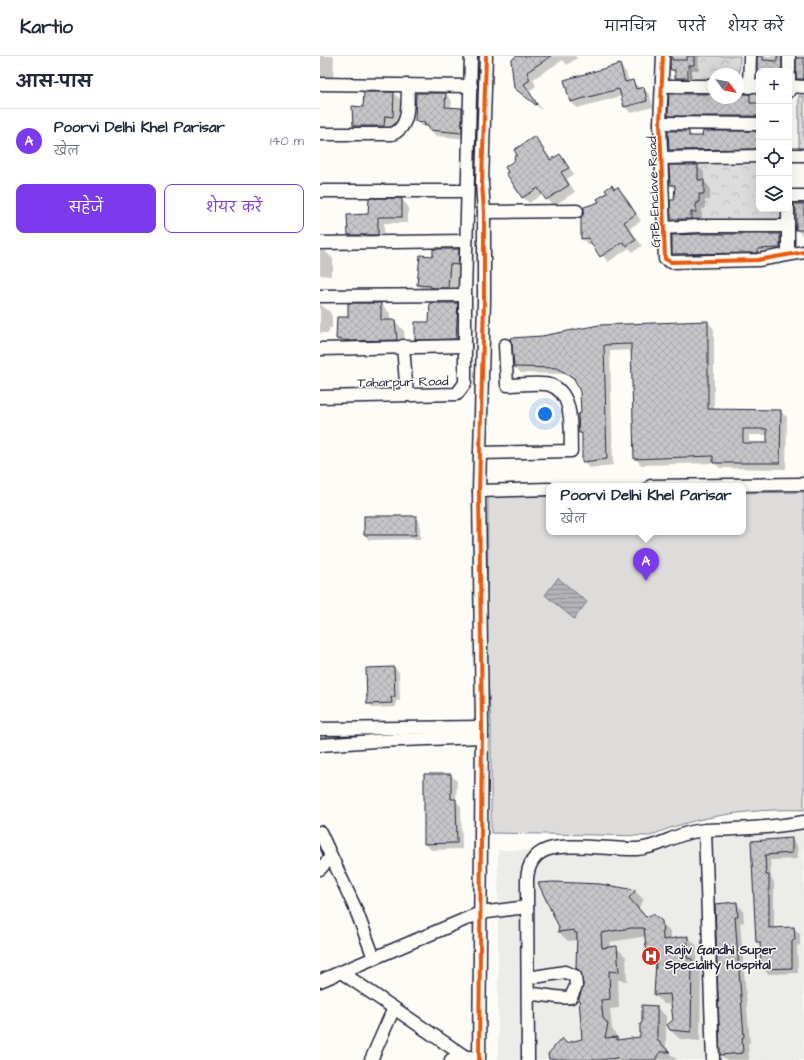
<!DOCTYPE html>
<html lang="hi">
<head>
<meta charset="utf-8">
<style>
  body { margin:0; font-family:"Architects Daughter","Playpen Sans Deva",sans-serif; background:#f6f6f7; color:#1f2937 }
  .controls { position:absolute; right:12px; top:12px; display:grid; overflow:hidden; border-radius:8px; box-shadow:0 4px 16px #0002 }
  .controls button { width:36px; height:36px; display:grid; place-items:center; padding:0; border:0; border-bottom:1px solid #e0e1e3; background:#fff; color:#1f2937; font:20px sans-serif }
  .compass { position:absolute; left:388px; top:12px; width:36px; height:36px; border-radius:50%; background:#fff; box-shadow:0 4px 16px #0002; rotate:122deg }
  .you { position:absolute; left:225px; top:358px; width:14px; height:14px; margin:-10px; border:3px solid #fff; border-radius:50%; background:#1a73e8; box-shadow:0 0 0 6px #1a73e833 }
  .badge { display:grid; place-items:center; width:26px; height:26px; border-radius:50%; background:#7c3aed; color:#fff; font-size:13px; font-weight:700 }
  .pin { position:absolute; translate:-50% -33px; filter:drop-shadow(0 1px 2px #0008) }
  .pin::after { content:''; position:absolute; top:21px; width:14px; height:12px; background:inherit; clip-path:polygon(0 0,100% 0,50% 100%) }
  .popup { position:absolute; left:226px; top:427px; width:200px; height:52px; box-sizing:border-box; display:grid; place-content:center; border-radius:8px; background:#fff; filter:drop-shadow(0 1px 3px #0005); font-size:13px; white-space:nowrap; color:#747a83 }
  .popup b { font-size:15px; color:#1f2937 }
  .popup::after { content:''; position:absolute; left:50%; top:100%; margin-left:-8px; border:8px solid transparent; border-top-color:#fff }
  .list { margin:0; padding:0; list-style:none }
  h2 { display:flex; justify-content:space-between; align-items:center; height:52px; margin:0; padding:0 16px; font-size:17px }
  h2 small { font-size:13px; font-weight:400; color:#747a83 }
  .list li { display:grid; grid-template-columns:26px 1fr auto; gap:12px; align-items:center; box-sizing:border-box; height:64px; padding:0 16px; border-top:1px solid #e0e1e3 }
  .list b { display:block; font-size:15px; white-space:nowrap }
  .list p { margin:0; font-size:13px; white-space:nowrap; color:#747a83 }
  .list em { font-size:13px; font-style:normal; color:#747a83 }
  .actions { display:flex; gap:8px; padding:12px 16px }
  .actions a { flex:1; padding:9px 0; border:1px solid #7c3aed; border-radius:8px; text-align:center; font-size:14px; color:#7c3aed }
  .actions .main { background:#7c3aed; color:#fff }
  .icon { flex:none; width:22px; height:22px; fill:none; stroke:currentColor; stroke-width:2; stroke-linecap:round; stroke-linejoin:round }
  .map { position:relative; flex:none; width:484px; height:1004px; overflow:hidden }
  header { display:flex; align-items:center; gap:24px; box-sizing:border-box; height:56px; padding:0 20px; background:#fff; border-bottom:1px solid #e0e1e3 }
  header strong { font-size:19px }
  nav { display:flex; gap:22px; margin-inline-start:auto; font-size:14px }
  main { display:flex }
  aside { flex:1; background:#fff }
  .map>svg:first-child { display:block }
  .built { fill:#ecece9 }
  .park { fill:url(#park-crowns); stroke:#807f8b }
  .pitch { fill:#dddcdb; stroke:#807f8b }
  .water { fill:url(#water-rules); stroke:#787885 }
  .shadow { fill:#0003; fill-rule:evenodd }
  .building { fill:url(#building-cross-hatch); stroke:#22223b; fill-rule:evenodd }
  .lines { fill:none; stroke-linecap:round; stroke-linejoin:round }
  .minor-casing { stroke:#22223b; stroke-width:15 }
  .minor { stroke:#fdfcf7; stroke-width:12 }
  .cycleway-casing { stroke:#fdfcf7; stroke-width:6 }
  .cycleway { stroke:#e8590c; stroke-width:4 }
  .labels { text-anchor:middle; stroke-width:3; stroke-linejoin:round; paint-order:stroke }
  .street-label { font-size:13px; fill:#22223b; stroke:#fdfcf7 }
  .poi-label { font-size:13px; font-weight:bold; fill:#22223b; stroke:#fdfcf7; text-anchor:start }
</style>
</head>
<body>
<header>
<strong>Kartio</strong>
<nav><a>मानचित्र</a><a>परतें</a><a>शेयर करें</a></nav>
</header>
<main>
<aside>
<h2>आस-पास<small></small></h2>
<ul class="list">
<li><span class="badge">A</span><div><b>Poorvi Delhi Khel Parisar</b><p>खेल</p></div><em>140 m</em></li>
</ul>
<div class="actions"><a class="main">सहेजें</a><a>शेयर करें</a></div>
</aside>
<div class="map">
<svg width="484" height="1004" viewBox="0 0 484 1004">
  <defs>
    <pattern id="park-crowns" width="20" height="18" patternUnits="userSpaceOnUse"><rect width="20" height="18" fill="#dddcdb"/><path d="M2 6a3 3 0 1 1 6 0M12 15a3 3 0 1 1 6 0" fill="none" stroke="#bdbcbd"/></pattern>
    <pattern id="water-rules" width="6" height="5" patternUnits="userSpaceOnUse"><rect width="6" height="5" fill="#b2b2b7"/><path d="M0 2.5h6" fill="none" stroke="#909096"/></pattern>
    <pattern id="building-cross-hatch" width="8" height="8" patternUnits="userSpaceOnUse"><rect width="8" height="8" fill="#c6c6c8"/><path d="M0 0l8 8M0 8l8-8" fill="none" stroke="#aaaaad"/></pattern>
  </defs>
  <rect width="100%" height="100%" fill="#fdfcf7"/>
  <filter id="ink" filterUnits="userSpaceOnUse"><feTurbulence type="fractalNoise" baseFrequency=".025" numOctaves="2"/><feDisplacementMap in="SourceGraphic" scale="8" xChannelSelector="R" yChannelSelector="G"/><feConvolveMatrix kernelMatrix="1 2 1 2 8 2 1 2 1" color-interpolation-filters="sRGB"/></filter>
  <g filter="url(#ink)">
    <!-- built -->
    <path class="built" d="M484,775V1004H178V794L309,796L343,790L397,777Z"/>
    <!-- park -->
    <g class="park">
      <path d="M371,0H420L419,30L418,18H394V29L370,28Z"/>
      <rect x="479" y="40" width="5" height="63"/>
      <path d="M373,104L439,105V153H465V172L372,171Z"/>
    </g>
    <!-- pitch -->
    <path class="pitch" d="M484,436V754C437,752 373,760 330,780L171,777V668L167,609L168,441L229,440V476H423V437Z"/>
    <!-- water -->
    <path class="water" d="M238,522L267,546L254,563L225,539Z"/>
    <!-- shadow -->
    <g class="shadow">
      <path d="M0,0H14L13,27H0Z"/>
      <path d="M199,0H255L257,2L247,9L243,4L213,23L216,30L209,35L223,55L195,31L192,5Z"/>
      <path d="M350,0H379V14H372V27H361L356,22V18L352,14Z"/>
      <path d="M438,0H471L467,15H439V17Z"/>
      <path d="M477,0H484V29L477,23Z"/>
      <path d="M300,10L306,16L309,26L313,25L320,33L323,32L330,39L333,51L311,57L305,51L302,40L257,52L251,46Z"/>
      <path d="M45,37H74L83,47L82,70L74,69L73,79H43L34,70L33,52H44Z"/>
      <path d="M126,38L132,45L131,53H142L148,60V83L116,80L108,71H103L96,65Z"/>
      <path d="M394,38V42H418V38H439V66L355,65L349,59Z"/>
      <path d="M469,50L471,52V71H469Z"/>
      <path d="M368,76L374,81H383L384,76H439V98L356,100L349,94Z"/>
      <path d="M215,82L232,104L240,99L254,118L247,123L255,136L233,150L223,138L209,147L203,141L197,104Z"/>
      <path d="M377,110L384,116V125L390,132V144H385V153H382V162H377V169H358L352,163L356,134L351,129Z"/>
      <path d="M292,131L295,134L297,132L304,138L321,165L310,172L322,190L313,196L309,192L288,206L273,188L268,189L262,182L280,146Z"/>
      <path d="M82,144L88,150V167H64V185H35L29,179L49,159Z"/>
      <path d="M474,148H484V180L476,174V153Z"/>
      <path d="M460,179L466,185V198L360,204L354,198L353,180Z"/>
      <path d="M138,194L148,203L147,218L139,216L137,241L107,238L98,228L114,201Z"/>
      <path d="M0,195H5L13,203V215H11V220L0,219V232Z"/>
      <path d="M0,248L10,256L12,261V272H9V277H0Z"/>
      <path d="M61,248L70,257V265H75L84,275L86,293L27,292L17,283L29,262Z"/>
      <path d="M137,248L146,257L145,292H105L96,283L110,267Z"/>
      <path d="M388,266L394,273V354L460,355L467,361L466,413L400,412L394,407L321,409L315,402L312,294L290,295L293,409L269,412L263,405V380L260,377L261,335L256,326L245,318L201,317L195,311L193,288ZM429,379H448V388H429Z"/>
      <path d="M95,461L100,466V483L49,484L45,479Z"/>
      <path d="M74,612L79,616L80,645H76V651L53,652L48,647Z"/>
      <path d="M131,719L137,725L136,745L141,750L142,793L111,794L105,788Z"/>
      <path d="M471,783L477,789L478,803L450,804L451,822L454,826V873L474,872L480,878V889L477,890L478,917L448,918L442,912L441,889L437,885L432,786Z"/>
      <path d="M315,835L324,844L318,852L327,862L341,866L351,876V884L368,881L377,890L376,908L381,913L380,985L360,983L350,974L354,964L352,948H344L335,939L337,909L332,905L326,881H321L290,886L291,892L296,891L306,901L307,925L298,924L299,952L290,953L292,973L299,984L322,982L336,951L346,960V994L357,1004H231L230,1003L246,988L263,983L264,929L258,884L248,885L239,876Z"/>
      <path d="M417,848L423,854L424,866L420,867L430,987H428L429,1004H407L401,999L396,849Z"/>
    </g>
    <!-- building -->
    <g class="building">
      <path d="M197,0H231L207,16L210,24L204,28L217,48L216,49L194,32L191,4Z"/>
      <path d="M350,0H352V4H367V0H374V9H368V22H355V14H351L350,10Z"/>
      <path d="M437,0H443V4L457,5V0H462V15H437Z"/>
      <rect x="476" y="2" width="8" height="21"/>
      <path d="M300,8L305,26L313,24L316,33L324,31L327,45L304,51L299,33L250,46L244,24Z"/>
      <path d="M44,36H74L73,61L65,60L64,70H33L32,50L43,51Z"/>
      <path d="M96,37H126L125,51L142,52V77L109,74V70L104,69L105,66L95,65Z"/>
      <path d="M349,38H394V42H418V38H430V47H439V60H348Z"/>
      <path d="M348,75H369V80H382L383,75H437L439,93L349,94Z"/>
      <path d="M215,80L230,104L240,98L249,112L241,116L249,129L226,144L218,132L202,142L186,117L188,116L185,111L195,104L194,101L197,99L194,94Z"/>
      <path d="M349,109H378V124H384V138H379V147H376V156H371V163H351L350,144H354L355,129H350Z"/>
      <path d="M292,129L294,133L298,131L316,158L304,166L316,184L306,190L303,186L280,201L268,182L261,183V161L264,155V151L279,146L277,143L287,137L285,134Z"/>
      <path d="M49,142H82V161H58V179H28L27,159L48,158Z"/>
      <path d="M473,148H484V174H476V153Z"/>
      <path d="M380,178H460V192L438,193L437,197L352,198V179Z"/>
      <path d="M113,193H139L138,209L130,208L128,232H111V230L97,229L100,199L113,200Z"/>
      <path d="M28,247H61V264H75L77,284L31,285L16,283L17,261H28Z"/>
      <path d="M110,247H138L136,283L95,284V266H109Z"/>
      <path d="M388,265V353L461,354L460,407H393V400L314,403L311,288L284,289L287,403L262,406V377H259L258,358L261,357L260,336L254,322L237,312L194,311L192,289L190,282L222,280L279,269ZM423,373H447V387H423Z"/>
      <rect x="44" y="460" width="52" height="19"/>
      <path d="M74,611L75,641H71L72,647L47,648L46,612Z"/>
      <path d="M104,718H131V743H136L137,787L104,788Z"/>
      <path d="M472,782V797L445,799L446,819H449V872L474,871L475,884H472V912L441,913L440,886H436L431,785Z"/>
      <path d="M233,826L280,828L316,834L309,842L326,861L333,858L342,865L343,884L368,880L367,902L372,903L371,976L350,974L347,969L353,964L350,938L334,939L336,906H332L326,891L324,872H311L281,877L282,892L297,890L299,916L289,915L290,943L281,944L283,962L288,968L285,982L297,981V984L320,981V968L322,967V949L337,950V984L350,996H340L335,1004H299L297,1002L279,1004L229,1003L228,998L242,982L246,987L262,983L259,942L263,929L261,916L256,912L257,877H255L254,874L238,876L239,871L218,827Z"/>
      <path d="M417,846L418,861H415L424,981L422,982L423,997L400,999L395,848Z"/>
    </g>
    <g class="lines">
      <defs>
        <g id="minor">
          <path d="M343,0L340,67L345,203L351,206L438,204L484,196"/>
          <path d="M469,0V15"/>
          <path d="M469,20V35"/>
          <path d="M0,28L151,30"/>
          <path d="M342,30H394"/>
          <path d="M418,30H439"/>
          <path d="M469,30L484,31"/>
          <path d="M429,31L430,0"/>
          <path d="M340,67L439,68"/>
          <path d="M0,78H72C91,71 87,47 88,29"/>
          <path d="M469,99H484"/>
          <path d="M342,102L439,100"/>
          <path d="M0,135H147"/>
          <path d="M469,140H484"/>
          <path d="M164,156L257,155"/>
          <path d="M343,172L380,170H468"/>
          <path d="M0,187L146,185"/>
          <path d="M468,198V153"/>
          <path d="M0,240L145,239"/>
          <path d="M83,290L87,339"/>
          <path d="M0,293L145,290"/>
          <path d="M0,341L137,338L145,327V239L151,0"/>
          <path d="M160,397L251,395C250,375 255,337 230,329C222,326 197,329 187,329L185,289"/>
          <path d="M331,430L484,428"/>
          <path d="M159,435L229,433"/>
          <path d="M0,673L162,671"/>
          <path d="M0,689L55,685L162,681"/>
          <path d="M385,774L393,1004"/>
          <path d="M0,776L36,854L54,902"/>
          <path d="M0,813L11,801"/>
          <path d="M21,916L147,1002"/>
          <path d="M208,922L245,916L255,920L256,930L251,941C240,944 222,937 208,938"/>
          <path d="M0,925L160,857L207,851"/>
          <path d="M51,1004L74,952"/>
          <path d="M131,1004L150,1001"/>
          <path d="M159,1004L162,671L159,435L164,244V156L162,127L166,0"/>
          <path d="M208,1004L207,823C208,810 213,799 226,794C246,786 293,794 317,793C337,792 352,780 372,776C386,773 400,774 414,773C438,772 461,770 484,766"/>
        </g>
      </defs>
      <!-- minor casing -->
      <use href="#minor" class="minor-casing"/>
      <!-- minor -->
      <use href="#minor" class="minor"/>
      <defs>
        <g id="cycleway">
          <path d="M343,0L340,67L345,203L351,206L438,204L484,196"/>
          <path d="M159,1004L162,671L159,435L164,244V156L162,127L166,0"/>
        </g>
      </defs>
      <!-- cycleway casing -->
      <use href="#cycleway" class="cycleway-casing"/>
      <!-- cycleway -->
      <use href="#cycleway" class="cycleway"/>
    </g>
  </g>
  <!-- icons -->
  <defs>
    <symbol id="hospital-disc" viewBox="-11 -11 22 22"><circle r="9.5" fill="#c8321e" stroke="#fdfcf7"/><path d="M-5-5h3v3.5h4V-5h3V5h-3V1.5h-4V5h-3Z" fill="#fff"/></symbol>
  </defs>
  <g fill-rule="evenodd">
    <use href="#hospital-disc" x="320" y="889" width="22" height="22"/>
  </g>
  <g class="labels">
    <!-- street labels -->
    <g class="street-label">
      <text transform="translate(333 136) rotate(-92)" y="5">GTB Enclave Road</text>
      <text transform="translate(83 325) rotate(-1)" y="5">Taharpur Road</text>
    </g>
    <!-- poi labels -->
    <g class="poi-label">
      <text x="345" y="898">Rajiv Gandhi Super<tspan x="345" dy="15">Speciality Hospital</tspan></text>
    </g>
  </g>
</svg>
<div class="controls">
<button>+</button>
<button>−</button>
<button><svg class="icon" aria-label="locate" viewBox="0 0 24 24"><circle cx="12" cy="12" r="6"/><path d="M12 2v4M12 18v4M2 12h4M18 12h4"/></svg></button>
<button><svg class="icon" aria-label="layers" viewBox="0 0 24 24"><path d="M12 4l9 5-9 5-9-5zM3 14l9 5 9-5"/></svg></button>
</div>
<svg class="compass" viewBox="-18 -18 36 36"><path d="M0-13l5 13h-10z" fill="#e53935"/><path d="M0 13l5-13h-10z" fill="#747a83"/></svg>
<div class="you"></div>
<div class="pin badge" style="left:326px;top:525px">A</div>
<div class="popup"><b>Poorvi Delhi Khel Parisar</b>खेल</div>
</div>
</main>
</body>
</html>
